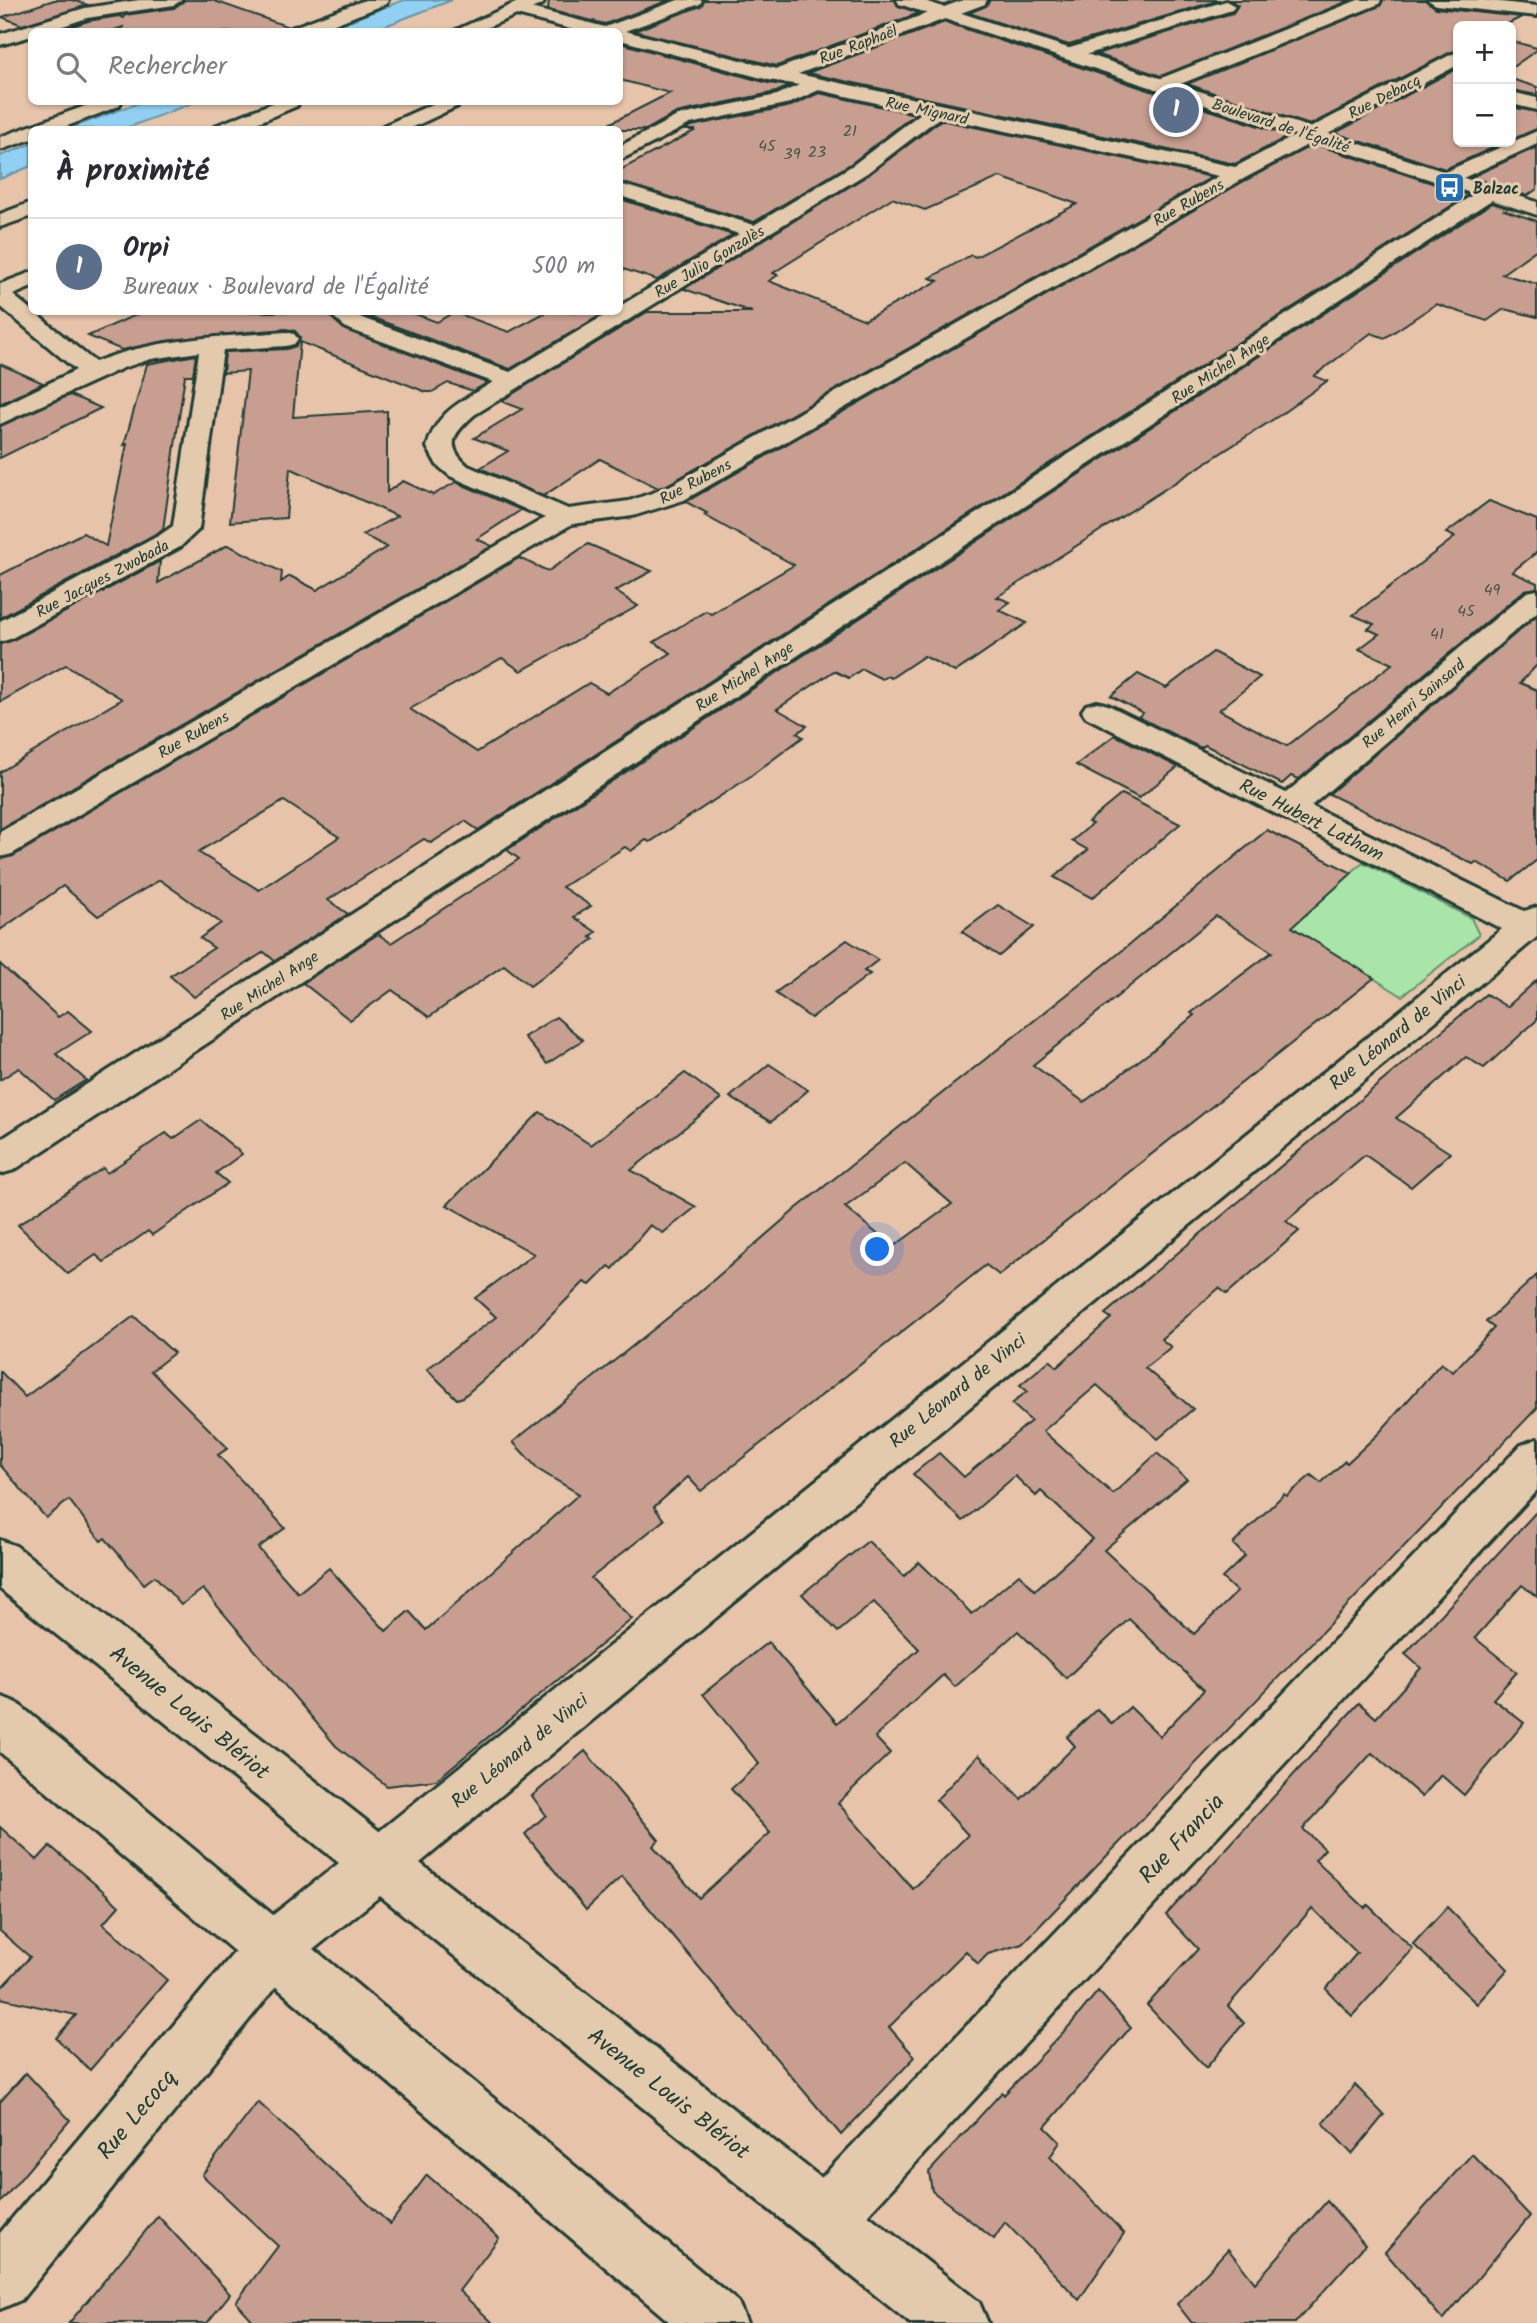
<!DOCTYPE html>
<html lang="fr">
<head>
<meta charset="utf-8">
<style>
  body { margin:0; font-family:Kalam,sans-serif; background:#f7f7f7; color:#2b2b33 }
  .controls { position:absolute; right:21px; top:21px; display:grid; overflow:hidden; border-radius:10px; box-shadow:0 2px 5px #0004 }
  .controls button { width:63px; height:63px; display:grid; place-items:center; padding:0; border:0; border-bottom:2px solid #e1e1e2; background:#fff; color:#2b2b33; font:35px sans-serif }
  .you { position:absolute; left:878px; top:1250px; width:24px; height:24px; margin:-18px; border:5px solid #fff; border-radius:50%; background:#1a73e8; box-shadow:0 0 0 10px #1a73e833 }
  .badge { display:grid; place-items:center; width:46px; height:46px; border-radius:50%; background:#1f6fb2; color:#fff; font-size:23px; font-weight:700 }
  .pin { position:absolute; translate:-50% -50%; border:4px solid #fff; box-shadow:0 2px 7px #0006 }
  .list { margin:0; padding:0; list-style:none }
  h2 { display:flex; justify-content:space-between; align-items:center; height:91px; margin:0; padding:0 28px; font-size:30px }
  h2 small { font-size:23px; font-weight:400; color:#7c7c81 }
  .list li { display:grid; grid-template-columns:46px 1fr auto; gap:21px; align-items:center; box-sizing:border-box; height:98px; padding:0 28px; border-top:2px solid #e1e1e2 }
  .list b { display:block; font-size:26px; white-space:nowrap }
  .list p { margin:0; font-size:23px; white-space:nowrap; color:#7c7c81 }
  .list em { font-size:23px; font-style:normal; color:#7c7c81 }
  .icon { flex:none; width:38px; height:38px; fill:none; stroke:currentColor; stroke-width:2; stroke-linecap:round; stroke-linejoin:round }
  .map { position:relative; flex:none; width:1537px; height:2323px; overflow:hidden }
  .search { position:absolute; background:#fff; box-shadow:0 2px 5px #0004; left:28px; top:28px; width:595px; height:77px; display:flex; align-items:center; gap:18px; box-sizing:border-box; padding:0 24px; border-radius:10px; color:#7c7c81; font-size:26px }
  .panel { position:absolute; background:#fff; box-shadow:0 2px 5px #0004; left:28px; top:126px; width:595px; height:189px; border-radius:10px }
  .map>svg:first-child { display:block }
  .green { fill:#a9e4a9; stroke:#64906e; stroke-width:2 }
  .water { fill:#92d0f3; stroke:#6495a7; stroke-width:2 }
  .building { fill:#c89e91; stroke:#1f3d34; stroke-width:2; fill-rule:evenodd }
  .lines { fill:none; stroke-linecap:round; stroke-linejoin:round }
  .street-casing { stroke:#1f3d34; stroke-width:6 }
  .secondary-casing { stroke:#1f3d34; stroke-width:6 }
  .street { fill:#e4caac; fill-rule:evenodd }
  .secondary { fill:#e4caac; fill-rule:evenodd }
  .labels { text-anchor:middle; stroke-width:6; stroke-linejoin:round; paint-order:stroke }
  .far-street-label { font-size:16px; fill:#1f3d34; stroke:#e4caac }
  .number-label { font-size:16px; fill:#49554b }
  .far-poi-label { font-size:16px; font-weight:bold; fill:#1f3d34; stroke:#e4caac; text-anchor:start }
  .street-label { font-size:19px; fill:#1f3d34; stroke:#e4caac }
  .near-street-label { font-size:23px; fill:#1f3d34; stroke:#e4caac }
</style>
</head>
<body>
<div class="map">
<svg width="1537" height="2323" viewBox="0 0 1537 2323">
  <rect width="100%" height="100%" fill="#e7c3aa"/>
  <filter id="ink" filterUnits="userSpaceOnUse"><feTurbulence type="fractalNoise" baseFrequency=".0143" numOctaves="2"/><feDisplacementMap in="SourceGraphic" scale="14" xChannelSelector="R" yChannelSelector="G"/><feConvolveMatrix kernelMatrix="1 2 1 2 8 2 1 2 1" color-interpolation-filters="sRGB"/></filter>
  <g filter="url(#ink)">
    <!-- green -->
    <path class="green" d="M1363,862L1471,918L1479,935L1402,996L1292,927Z"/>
    <!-- water -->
    <g class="water">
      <path d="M404,0H452L372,31H322Z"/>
      <path d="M141,102H195L124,129H68Z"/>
      <path d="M31,144V166L0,179V156Z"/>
    </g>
    <!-- building -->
    <g class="building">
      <path d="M54,0H73L88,5L22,25L2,17Z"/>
      <path d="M184,0H212L289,27L287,32H122L123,27L108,32H55L88,21L119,16L124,18L125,15L174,8Z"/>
      <path d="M549,0H670L605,24L548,10Z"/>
      <path d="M704,0H895L898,6L919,13L777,66L634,31L701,6Z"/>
      <path d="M990,0H1220L1069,45L969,13L986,6Z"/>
      <path d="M1230,0H1351L1161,76L1096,54L1233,13L1238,5Z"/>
      <path d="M1383,0H1426L1436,8L1522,17L1503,26H1458V51L1451,52L1310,125L1187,84L1380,6Z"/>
      <path d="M945,22L1154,92L1289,136L1235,164L807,73Z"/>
      <path d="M1511,41L1537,48V50L1511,68Z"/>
      <path d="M620,43L768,83L790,86L776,92L676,113L646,130H597L670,93L620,80Z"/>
      <path d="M1458,68V142H1506L1445,169L1335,133Z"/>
      <path d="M1511,79L1537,87V95L1511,90Z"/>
      <path d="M819,93L915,114L852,163L754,222L620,182V170L696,130H685L691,126L791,106Z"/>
      <path d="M1511,107L1537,112V129L1511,140Z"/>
      <path d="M941,120L1212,177L665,486L658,488L600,459L543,496L480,468L508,451L474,438L522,409L501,401L647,312H752L684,289L868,175ZM1000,177L1077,204L976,257L971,255L930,278L938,281L865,320L769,281L778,275L773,273L892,198L925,210Z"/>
      <path d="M1314,144L1468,195L478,830L465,821L431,843L424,839L328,900L348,914L275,961L264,952L194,997L170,976L214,948L200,938L221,923L160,880L98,916L63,886L0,930V859L13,856L519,558L548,571L588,544L652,571L615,591L638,606L521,671L502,658L410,709L477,752L589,683L607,693L671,653L654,642L706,611L711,614L794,565L704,515L707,513L686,502L1246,180ZM284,801L339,837L259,890L198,852Z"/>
      <path d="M1537,147V189L1527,196L1471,177Z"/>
      <path d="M620,199L733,235L657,280L620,268Z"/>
      <path d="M1492,203L1508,208L1504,210L1537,221V249L1502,274L1537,284V317L1504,309L1487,321L1436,304L1385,338L1371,333L1314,376L1327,381L1280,415L997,597L1010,602L999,610L1027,623L955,672L924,656L891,678L887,676L882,679L862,669L849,678L834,671L777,709L807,726L797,733L803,737L748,778L650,842L646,840L631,851L625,847L562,887L591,906L574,917L596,932L590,937L594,939L530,986L504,965L429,1017L392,990L350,1020L303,983L378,934L391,943L519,859L507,850Z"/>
      <path d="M142,312H326L345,330L487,383L473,391L448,383L432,392H426L300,342L293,417L387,411V492L403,481L433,495L456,482L521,510L477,539L492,546L0,829V772L122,699L66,665L0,702V644L11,641L160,561L158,583L228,545L282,572L281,582L290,576L317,590L387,547L363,535L397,516L290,468L286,518L230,522L248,371L223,373L225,352L287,349L296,346L300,337L295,331L286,329L237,333L165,341L122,350L88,336Z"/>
      <path d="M357,312H410L437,322L454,312L509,332L546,312H606L510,369Z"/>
      <path d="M196,355L193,375H185L163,530L0,618V575L83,533L106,546L127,444L124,445L147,364Z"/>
      <path d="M0,364L43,383L0,404Z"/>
      <path d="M70,395L101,408L0,458V426Z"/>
      <path d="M1489,501L1537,520V552L1512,572L1537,583V588L1525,590L1299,779L1291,776L1282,784L1205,745L1201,748L1138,717L1143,713L1111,696L1138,674L1166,688L1213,652L1260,677L1219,710L1287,746L1392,664L1359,649L1379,634L1368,629L1374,624L1353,615L1455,537L1446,533Z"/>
      <path d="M1537,615V665L1520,683L1537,690V860L1510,881L1476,862L1473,864L1329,794Z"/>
      <path d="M1115,735L1178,767L1139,798L1076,765Z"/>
      <path d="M1122,794L1180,824L1092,898L1054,877L1088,850L1072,841L1092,824L1088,822Z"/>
      <path d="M1267,830L1352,873L1292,927L1374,978L999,1275L986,1265L701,1491L688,1477L654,1507L664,1520L591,1578L632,1619L436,1780L387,1786L336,1746L203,1589L181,1605L155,1576L144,1584L105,1538L101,1541L69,1500L46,1518L0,1465V1371L25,1397L134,1316L174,1353L151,1371L228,1448L218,1455L285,1528L258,1548L298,1593L329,1568L386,1631L409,1611L426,1630L579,1494L539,1470L513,1442L695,1296L797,1208L1112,959ZM1216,916L1272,952L1191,1013L1194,1015L1153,1050L1084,1102L1033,1065ZM905,1163L952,1204L893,1247L845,1207Z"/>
      <path d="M998,905L1034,927L999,956L962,932Z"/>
      <path d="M847,940L878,960L864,971L870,974L811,1018L775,993Z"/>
      <path d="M0,964L58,1017L68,1011L92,1031L56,1054L86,1080L54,1100L19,1068L0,1080Z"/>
      <path d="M1537,980V1020L1484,1068L1466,1057L1396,1118L1450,1153L1411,1187L1365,1155L1286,1221L1299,1231L1227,1294L1219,1288L1161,1339L1171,1347L1145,1368L1193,1409L1158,1439L1097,1385L1043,1431L1113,1494L1157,1453L1187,1479L1104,1550L1194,1634L1237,1592L1222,1578L1245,1556L1233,1544L1284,1494L1287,1496L1311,1475L1321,1483L1345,1461L1347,1463L1379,1433L1441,1363L1453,1372L1494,1328L1486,1322L1537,1275V1408L1027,1939L1022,1944L988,1954L978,1964L966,1951L889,2027L915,2057L841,2135L622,1876L586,1910L525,1834L546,1815L532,1796L585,1751L659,1840L653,1846L699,1898L770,1833L731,1789L759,1764L703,1694L768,1642L837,1723L919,1649L874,1602L838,1632L802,1594L868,1541L904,1576L919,1562L972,1614L1019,1574L1035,1590L1092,1539L1041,1491L1036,1496L1015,1476L963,1521L913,1474L939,1453L964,1477L1031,1421L1012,1404L1027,1391L1020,1385L1050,1360L1057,1367L1111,1318L1105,1314L1486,994L1507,1007ZM1129,1619L1204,1690L1160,1736L1130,1707L1112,1724L1097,1709L1067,1737L1075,1746L1021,1799L979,1755L936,1800L968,1835L913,1889L838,1803L890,1753L875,1737L943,1675L955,1687L1018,1631L1066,1678Z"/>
      <path d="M556,1017L583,1040L547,1064L524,1037Z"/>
      <path d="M769,1064L808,1090L771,1122L730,1097Z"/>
      <path d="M685,1073L721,1099L631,1170L696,1207L663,1233L650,1225L613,1269L609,1266L590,1285L584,1282L512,1355L463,1397L457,1399L427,1369L496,1317L475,1298L534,1254L447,1205L540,1112L591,1145Z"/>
      <path d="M201,1120L242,1154L216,1173L228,1183L152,1235L148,1231L104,1262L96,1255L68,1274L18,1225L103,1168L107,1173L166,1133L173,1139Z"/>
      <path d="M1537,1511V1597L1522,1585L1475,1638L1517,1672L1493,1699L1524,1723L1464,1795L1441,1775L1422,1797L1372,1753L1303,1829L1325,1849L1315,1860L1365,1908L1368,1905L1413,1949L1352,2016L1326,1989L1357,1953L1312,1908L1228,2006L1244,2023L1206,2068L1147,2005L1198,1949L1166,1915L1359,1703L1376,1718L1421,1668L1405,1654Z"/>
      <path d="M0,1827L37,1860L50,1846L102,1890L119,1906L103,1924L167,1980L90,2070L56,2038L76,2015L0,1998V1989L30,1957L0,1931Z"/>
      <path d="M1447,1907L1508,1969L1477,2004L1413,1944Z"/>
      <path d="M1098,1991L1131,2027L1045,2127L1060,2142L1050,2157L1124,2233L1079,2300L1005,2222L994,2239L932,2191L929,2172L1002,2092L1004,2095L1071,2024Z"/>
      <path d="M26,2073L70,2120L0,2203V2102Z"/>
      <path d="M1355,2085L1384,2115L1352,2154L1323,2123Z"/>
      <path d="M258,2102L390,2224L427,2175L499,2238L459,2291L493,2323H255L236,2302L278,2246L202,2175Z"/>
      <path d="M1472,2154L1530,2216L1443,2320L1385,2252Z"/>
      <path d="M1327,2201L1365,2245L1295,2323H1192L1177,2304L1228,2249L1255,2283Z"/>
      <path d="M158,2216L230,2294L207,2323H69Z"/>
    </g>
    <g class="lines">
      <defs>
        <g id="street">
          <path d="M139,0H182L174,5L87,18L45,32H32V36L0,45V34L85,8Z"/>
          <path d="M678,0H702L700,4L625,31L777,69L963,0H987L985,4L798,74L1235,167L1452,54L1458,53V65L1245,178L684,500L633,516L572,524L12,854L0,857V832L545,518L450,476L437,465L427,447C437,410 463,401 493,382L346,328L328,312H353L362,318L510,372L610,312H620V306L739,234L620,196V184L754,225L853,165L921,113L819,90L790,103L690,124L620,160V146L677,116L777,95L799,85L769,80L620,40V32H582L509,13L506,9L515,4L605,27ZM940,117L1219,176L666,488L629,501L568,509L468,466C444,445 453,434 474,415L867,173Z"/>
          <path d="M1358,0H1381L1379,4L1168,89H1154L1152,85L1154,81Z"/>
          <path d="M1428,0H1483L1537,6V16L1436,5Z"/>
          <path d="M1226,1L1235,6L1232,10L1075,58L1069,59L1060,54L1063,50Z"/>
          <path d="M1511,92L1537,98V110L1511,104Z"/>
          <path d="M437,102H460L458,106L407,130H381L383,126Z"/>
          <path d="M1537,131V144L1452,183H1438L1435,179L1438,175Z"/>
          <path d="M1489,187L1496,189L1499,193L1496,197L14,1170L0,1174V1140L1482,189Z"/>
          <path d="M32,272V287L13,295L95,362C157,338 221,337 286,332L294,334L298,339L294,344L286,346L223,350L199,529L180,547L10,639L0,642V621L160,535L173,526L199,352L151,359L123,368L0,424V407L76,370L0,306V284Z"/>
          <path d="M1537,590V612L1311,806L1524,911L1537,907V937L397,1882L379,1890L361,1882L353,1864L361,1846L1502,929L1086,717L1082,711L1086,705L1097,702L1108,705L1286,793L1527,592Z"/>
          <path d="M1537,1439V1490L846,2238L825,2246L804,2238L796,2217L804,2196L1521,1445Z"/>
          <path d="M272,1922L291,1930L299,1949L291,1968L21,2300L0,2309V2233L253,1930Z"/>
        </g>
        <g id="secondary">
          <path d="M365,0H388L386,4L314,32H289L291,28Z"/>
          <path d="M522,0H545L543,4L476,32H452Z"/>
          <path d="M897,0H922L1537,202V215L899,4Z"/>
          <path d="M96,102H121L119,106L57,130H32V139L0,150V137Z"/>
          <path d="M275,102H299L297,106L240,130H213L215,126Z"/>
          <path d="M32,202V216L0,227V214Z"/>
          <path d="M0,1540L16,1546L979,2302L988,2323H910L380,1896L314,1949L738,2302L747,2323H671L0,1752V1696L17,1703L273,1915L339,1863L0,1589Z"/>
        </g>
      </defs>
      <!-- street casing -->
      <use href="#street" class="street-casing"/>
      <!-- secondary casing -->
      <use href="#secondary" class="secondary-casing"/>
      <!-- street -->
      <use href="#street" class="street"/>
      <!-- secondary -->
      <use href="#secondary" class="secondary"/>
    </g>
  </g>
  <!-- icons -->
  <defs>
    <symbol id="bus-square" viewBox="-11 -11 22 22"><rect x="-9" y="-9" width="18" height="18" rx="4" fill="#1f6fb2" stroke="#e4caac"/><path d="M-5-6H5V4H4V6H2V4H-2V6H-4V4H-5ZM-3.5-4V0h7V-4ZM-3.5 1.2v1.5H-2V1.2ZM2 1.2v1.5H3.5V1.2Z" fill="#fff"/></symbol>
  </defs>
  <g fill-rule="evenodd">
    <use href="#bus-square" x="1432" y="170" width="35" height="35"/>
  </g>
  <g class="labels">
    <!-- far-street labels -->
    <g class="far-street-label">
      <text transform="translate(858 44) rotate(-21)" y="6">Rue Raphaël</text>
      <text transform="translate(1384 96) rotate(-27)" y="6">Rue Debacq</text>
      <text transform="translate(927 110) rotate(12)" y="6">Rue Mignard</text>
      <text transform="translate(1281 125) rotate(18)" y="6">Boulevard de l'Égalité</text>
      <text transform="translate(1188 202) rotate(-30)" y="6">Rue Rubens</text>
      <text transform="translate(709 261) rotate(-31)" y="6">Rue Julio Gonzalès</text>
      <text transform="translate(1220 368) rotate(-33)" y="6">Rue Michel Ange</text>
      <text transform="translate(695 481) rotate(-28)" y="6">Rue Rubens</text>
      <text transform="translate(102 578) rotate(-28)" y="6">Rue Jacques Zwobada</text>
      <text transform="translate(744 676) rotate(-33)" y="6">Rue Michel Ange</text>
      <text transform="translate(1413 703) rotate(-40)" y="6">Rue Henri Sainsard</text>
      <text transform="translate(193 734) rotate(-30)" y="6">Rue Rubens</text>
      <text transform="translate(269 985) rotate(-33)" y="6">Rue Michel Ange</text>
    </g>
    <!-- number labels -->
    <g class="number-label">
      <text x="850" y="136">21</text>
      <text x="767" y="151">45</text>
      <text x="817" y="157">23</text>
      <text x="792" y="159">39</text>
      <text x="1492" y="595">49</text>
      <text x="1466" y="616">45</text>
      <text x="1437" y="639">41</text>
    </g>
    <!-- far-poi labels -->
    <g class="far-poi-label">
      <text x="1473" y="194">Balzac</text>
    </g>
    <!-- street labels -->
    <g class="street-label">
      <text transform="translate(1312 819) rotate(27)" y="7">Rue Hubert Latham</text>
      <text transform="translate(1397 1032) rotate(-39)" y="7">Rue Léonard de Vinci</text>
      <text transform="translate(957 1390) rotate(-39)" y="7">Rue Léonard de Vinci</text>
      <text transform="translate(519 1750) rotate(-39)" y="7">Rue Léonard de Vinci</text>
    </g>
    <!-- near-street labels -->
    <g class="near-street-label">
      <text transform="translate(190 1712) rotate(39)" y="8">Avenue Louis Blériot</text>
      <text transform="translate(1181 1838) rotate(-47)" y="8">Rue Francia</text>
      <text transform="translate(669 2093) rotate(38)" y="8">Avenue Louis Blériot</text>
      <text transform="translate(136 2114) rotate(-50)" y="8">Rue Lecocq</text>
    </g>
  </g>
</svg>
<div class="controls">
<button>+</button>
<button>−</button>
</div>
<div class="you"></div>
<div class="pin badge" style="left:1176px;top:110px;background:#5c6f8a">1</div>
<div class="search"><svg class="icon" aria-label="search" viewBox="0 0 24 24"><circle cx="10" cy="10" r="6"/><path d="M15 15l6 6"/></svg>Rechercher</div>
<section class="panel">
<h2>À proximité<small></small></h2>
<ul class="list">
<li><span class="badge" style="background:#5c6f8a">1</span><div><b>Orpi</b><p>Bureaux · Boulevard de l'Égalité</p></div><em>500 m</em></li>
</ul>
</section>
</div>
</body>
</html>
